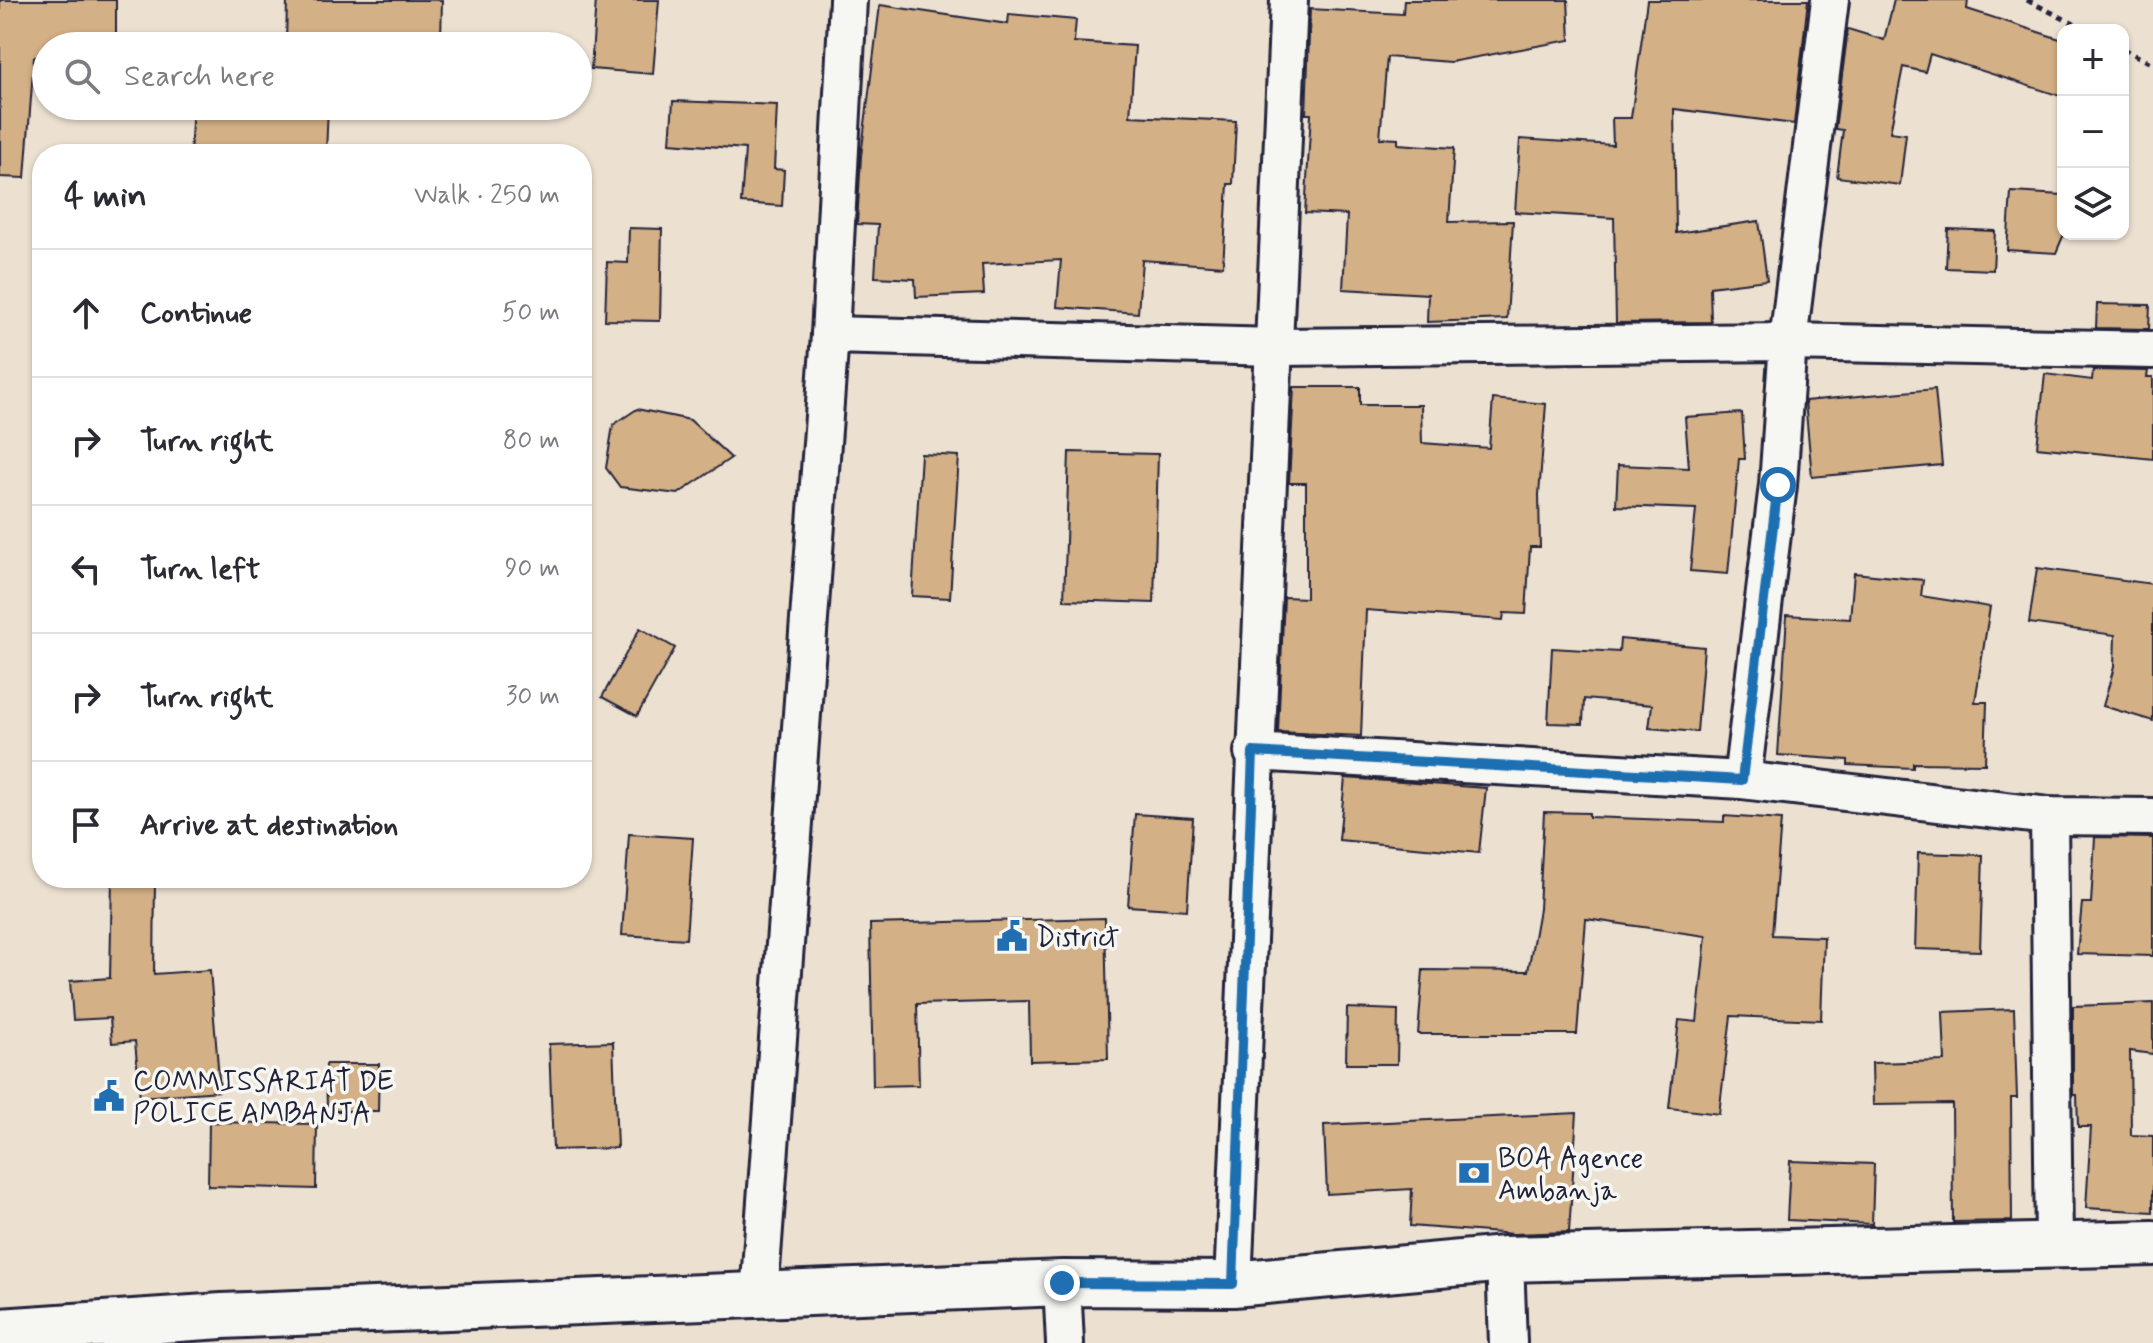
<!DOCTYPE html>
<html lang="en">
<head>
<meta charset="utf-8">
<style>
  body { margin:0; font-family:Mynerve,sans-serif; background:#f7f7f7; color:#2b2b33 }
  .controls { position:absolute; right:24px; top:24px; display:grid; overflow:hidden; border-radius:16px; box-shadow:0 2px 6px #0004 }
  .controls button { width:72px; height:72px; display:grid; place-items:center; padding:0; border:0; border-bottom:2px solid #e1e1e2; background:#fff; color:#2b2b33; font:40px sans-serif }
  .stop { position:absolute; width:24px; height:24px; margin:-18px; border:6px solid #1f6fb2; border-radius:50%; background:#fff }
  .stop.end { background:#1f6fb2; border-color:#fff; box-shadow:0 2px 8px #0008 }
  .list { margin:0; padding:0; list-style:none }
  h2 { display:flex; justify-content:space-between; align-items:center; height:104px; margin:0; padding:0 32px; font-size:34px }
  h2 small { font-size:26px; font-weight:400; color:#7c7c81 }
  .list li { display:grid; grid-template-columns:52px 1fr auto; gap:24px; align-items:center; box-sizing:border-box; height:128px; padding:0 32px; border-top:2px solid #e1e1e2 }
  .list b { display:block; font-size:30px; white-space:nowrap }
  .list em { font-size:26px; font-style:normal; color:#7c7c81 }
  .icon { flex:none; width:44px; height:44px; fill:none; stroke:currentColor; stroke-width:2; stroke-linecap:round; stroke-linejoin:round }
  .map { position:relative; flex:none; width:2153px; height:1343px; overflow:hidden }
  .search { position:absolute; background:#fff; box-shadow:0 2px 6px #0004; left:32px; top:32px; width:560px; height:88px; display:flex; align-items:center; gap:20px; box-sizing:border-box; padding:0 28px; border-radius:44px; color:#7c7c81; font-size:30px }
  .panel { position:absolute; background:#fff; box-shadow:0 2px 6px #0004; left:32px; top:144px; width:560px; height:744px; border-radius:32px }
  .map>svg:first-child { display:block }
  .building { fill:#d3b085; stroke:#22223b; stroke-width:2 }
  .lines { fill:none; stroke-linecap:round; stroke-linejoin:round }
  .minor-casing { stroke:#22223b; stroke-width:42 }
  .primary-casing { stroke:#22223b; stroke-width:50 }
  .path { stroke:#22223b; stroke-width:5; stroke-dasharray:6 6; stroke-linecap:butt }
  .minor { stroke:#f6f6f2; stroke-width:36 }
  .primary { stroke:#f6f6f2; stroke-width:44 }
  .route { stroke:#1f6fb2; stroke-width:10 }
  .labels { text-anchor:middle; stroke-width:7; stroke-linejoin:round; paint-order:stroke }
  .poi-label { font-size:28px; fill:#22223b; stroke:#f6f6f2; text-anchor:start }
</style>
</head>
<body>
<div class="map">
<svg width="2153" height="1343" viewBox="0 0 2153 1343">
  <rect width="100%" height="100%" fill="#ece1d1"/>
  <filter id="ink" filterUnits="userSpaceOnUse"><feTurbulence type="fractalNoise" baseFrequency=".0125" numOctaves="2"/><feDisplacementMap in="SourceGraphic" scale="16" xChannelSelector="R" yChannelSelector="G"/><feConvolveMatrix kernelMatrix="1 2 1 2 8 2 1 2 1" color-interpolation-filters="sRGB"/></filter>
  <g filter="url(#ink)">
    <!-- building -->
    <g class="building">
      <path d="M0,0H116V46H46V57H34L25,178L0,177Z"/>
      <path d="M287,0H442L441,39L367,36L366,46H286Z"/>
      <path d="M596,0H659L653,74L591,69Z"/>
      <path d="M1404,0H1568L1570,40L1450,62L1387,57L1380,138L1398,139V144L1454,148L1449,222L1513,221L1507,319L1427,322L1428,294L1343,289L1347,215L1305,213L1311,114H1306L1310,9L1403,14Z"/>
      <path d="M1647,0H1808L1794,124L1674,109L1676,233L1759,221L1767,280L1710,287L1711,322L1616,323L1614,218L1515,212L1520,139L1613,145L1612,118H1631Z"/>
      <path d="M1894,0H1968L1967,9L2063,40V97L1930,54L1925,72L1903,67L1890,132L1906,134L1900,185L1837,177L1843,130L1835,129L1848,29L1884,40Z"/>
      <path d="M880,5L1008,24L1009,14L1076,20L1074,42L1135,46L1130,116L1236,121L1233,184H1228L1223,266L1142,260L1138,313L1057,307L1061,260L982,264L984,294L916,297L915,279L875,277L878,225L857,224L861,156Z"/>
      <path d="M673,101L777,105L774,169L784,170L782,206L741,203L745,149L670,143Z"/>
      <path d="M193,106H328L326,154H190Z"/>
      <path d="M2011,192L2063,195L2064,234L2056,253L2007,250Z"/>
      <path d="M629,228L662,229L660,321L605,320L607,262L628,263Z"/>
      <path d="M1948,229L1995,231L1993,270L1946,268Z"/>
      <path d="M2097,304L2150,305L2149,329L2096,328Z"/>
      <path d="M2093,370L2148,371L2147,377H2153V459L2037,447L2045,374L2092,380Z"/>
      <path d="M1294,387H1360V405H1421L1422,443L1489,448L1493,399L1546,404L1539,495L1540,547H1530L1526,614L1504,613L1503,620L1366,610L1361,736L1278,732L1284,597L1306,598V483H1289Z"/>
      <path d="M1935,389L1942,465L1812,477L1805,401Z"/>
      <path d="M637,409L690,420L731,458L678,494L620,487L606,468L613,425Z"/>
      <path d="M1742,413L1745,459H1739L1728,574L1690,571L1696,509L1616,506L1618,465L1689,468L1685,417Z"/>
      <path d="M1069,452L1158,454L1154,603L1064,600Z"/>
      <path d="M921,454L959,456L950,598L912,596Z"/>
      <path d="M2037,568L2153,584V721L2103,706L2114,667L2115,635L2029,623Z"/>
      <path d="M1854,573L1923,580L1921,596L1990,607L1975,702H1987L1985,764L1913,763V768L1848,765V760L1778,755L1787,615L1850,619Z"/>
      <path d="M640,628L675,648L637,716L602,697Z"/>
      <path d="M1620,639L1704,647L1697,732L1649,728L1652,705L1584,699L1583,724L1548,723L1552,648L1619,652Z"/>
      <path d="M1345,778L1486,788L1479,853L1339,840Z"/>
      <path d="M1544,812L1589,813V817L1724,822V816L1781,820L1772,935L1824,937L1821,1020L1731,1016L1719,1114L1669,1108L1679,1020L1697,1022L1706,936L1586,919L1577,1034H1418L1423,970L1528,971L1539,909Z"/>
      <path d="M1135,814L1193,818L1187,910L1128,906Z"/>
      <path d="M629,834L693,838L686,939L622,935Z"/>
      <path d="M2095,837L2153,838V956L2077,954L2082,903H2091Z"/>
      <path d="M1918,853L1983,855L1980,951L1915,949Z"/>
      <path d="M112,878H155L154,974L210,970L220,1091L140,1097L135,1041L112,1043L110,1018L73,1020L70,981L110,978Z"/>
      <path d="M1105,918L1108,1059L1030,1061L1029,1001L917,1004L919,1085L873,1086L870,924Z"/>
      <path d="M2153,1003V1054L2130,1051L2131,1135L2153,1136V1212L2086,1208L2091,1127H2078L2077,1095H2073V1006Z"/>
      <path d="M1347,1008L1398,1010L1397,1064H1346Z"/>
      <path d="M2014,1009L2017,1098H2011L2012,1221L1953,1222L1952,1104L1873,1105L1872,1063L1945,1061L1943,1012Z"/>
      <path d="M613,1042L617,1148L553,1150L549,1044Z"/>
      <path d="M326,1064H379L378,1111H327Z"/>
      <path d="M1577,1113L1569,1232L1514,1234L1410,1226L1412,1189L1327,1194L1324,1125Z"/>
      <path d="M209,1122L317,1124L316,1189L208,1186Z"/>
      <path d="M1790,1161L1874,1164L1872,1224L1787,1220Z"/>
    </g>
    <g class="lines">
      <defs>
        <g id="minor">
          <path d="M830,335L1276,347L1788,342L2153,350"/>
          <path d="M1253,752L1742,780L2049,816L2153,817"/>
          <path d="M1742,780L1778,485L1788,342L1830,0"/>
          <path d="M2049,816L2054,1244"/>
          <path d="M1505,1259L1508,1343"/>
          <path d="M1062,1283L1065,1343"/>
          <path d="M1233,1284C1249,856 1273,428 1289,0"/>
          <path d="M759,1296L830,335L848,0"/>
        </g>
        <path id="primary" d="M0,1331L222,1316L1062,1283L1233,1284L1505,1259L2153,1243"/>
      </defs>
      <!-- minor casing -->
      <use href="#minor" class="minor-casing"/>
      <!-- primary casing -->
      <use href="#primary" class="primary-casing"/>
      <!-- path -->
      <g class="path">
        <path d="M2027,0L2086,30"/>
        <path d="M2123,49L2153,64"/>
      </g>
      <!-- minor -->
      <use href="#minor" class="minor"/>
      <!-- primary -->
      <use href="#primary" class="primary"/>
    </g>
  </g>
  <g class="lines" filter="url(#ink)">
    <!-- route -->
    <path class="route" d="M1062,1283L1233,1284L1253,752L1742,780L1778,485"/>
  </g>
  <!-- icons -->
  <defs>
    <symbol id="civic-bare" viewBox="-9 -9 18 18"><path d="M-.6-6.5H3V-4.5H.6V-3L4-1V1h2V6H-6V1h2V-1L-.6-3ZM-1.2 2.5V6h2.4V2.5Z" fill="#1f6fb2" stroke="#f6f6f2" stroke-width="2.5" paint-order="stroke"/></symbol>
    <symbol id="bank-bare" viewBox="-9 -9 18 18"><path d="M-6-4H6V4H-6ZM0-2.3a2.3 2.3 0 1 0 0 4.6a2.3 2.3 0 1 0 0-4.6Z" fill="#1f6fb2" stroke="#f6f6f2" stroke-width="2.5" paint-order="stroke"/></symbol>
  </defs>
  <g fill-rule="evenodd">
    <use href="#civic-bare" x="990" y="914" width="44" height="44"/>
    <use href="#civic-bare" x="87" y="1074" width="44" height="44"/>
    <use href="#bank-bare" x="1452" y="1151" width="44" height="44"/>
  </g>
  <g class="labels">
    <!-- poi labels -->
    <g class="poi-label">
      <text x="1036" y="946">District</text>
      <text x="133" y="1090">COMMISSARIAT DE<tspan x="133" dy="32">POLICE AMBANJA</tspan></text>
      <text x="1498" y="1167">BOA Agence<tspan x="1498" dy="32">Ambanja</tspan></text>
    </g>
  </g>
</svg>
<div class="controls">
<button>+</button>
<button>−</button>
<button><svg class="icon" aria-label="layers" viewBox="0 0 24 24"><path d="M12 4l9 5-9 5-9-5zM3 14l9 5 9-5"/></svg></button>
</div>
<div class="stop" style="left:1778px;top:485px"></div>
<div class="stop end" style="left:1062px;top:1283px"></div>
<div class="search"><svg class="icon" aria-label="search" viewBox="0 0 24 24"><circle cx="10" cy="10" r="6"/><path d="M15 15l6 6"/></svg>Search here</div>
<section class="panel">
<h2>4 min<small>Walk · 250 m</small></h2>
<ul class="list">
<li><svg class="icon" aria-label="ahead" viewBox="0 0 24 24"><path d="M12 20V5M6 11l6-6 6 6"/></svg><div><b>Continue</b></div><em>50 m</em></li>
<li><svg class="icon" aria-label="right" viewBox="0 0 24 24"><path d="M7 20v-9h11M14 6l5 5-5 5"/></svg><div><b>Turn right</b></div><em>80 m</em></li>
<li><svg class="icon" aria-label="left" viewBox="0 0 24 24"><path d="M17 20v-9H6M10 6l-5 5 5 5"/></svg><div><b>Turn left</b></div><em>90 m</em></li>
<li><svg class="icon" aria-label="right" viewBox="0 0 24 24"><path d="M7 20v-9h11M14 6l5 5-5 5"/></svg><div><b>Turn right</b></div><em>30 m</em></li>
<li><svg class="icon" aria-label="arrive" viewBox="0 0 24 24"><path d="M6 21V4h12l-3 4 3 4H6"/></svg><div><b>Arrive at destination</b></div></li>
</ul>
</section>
</div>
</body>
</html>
